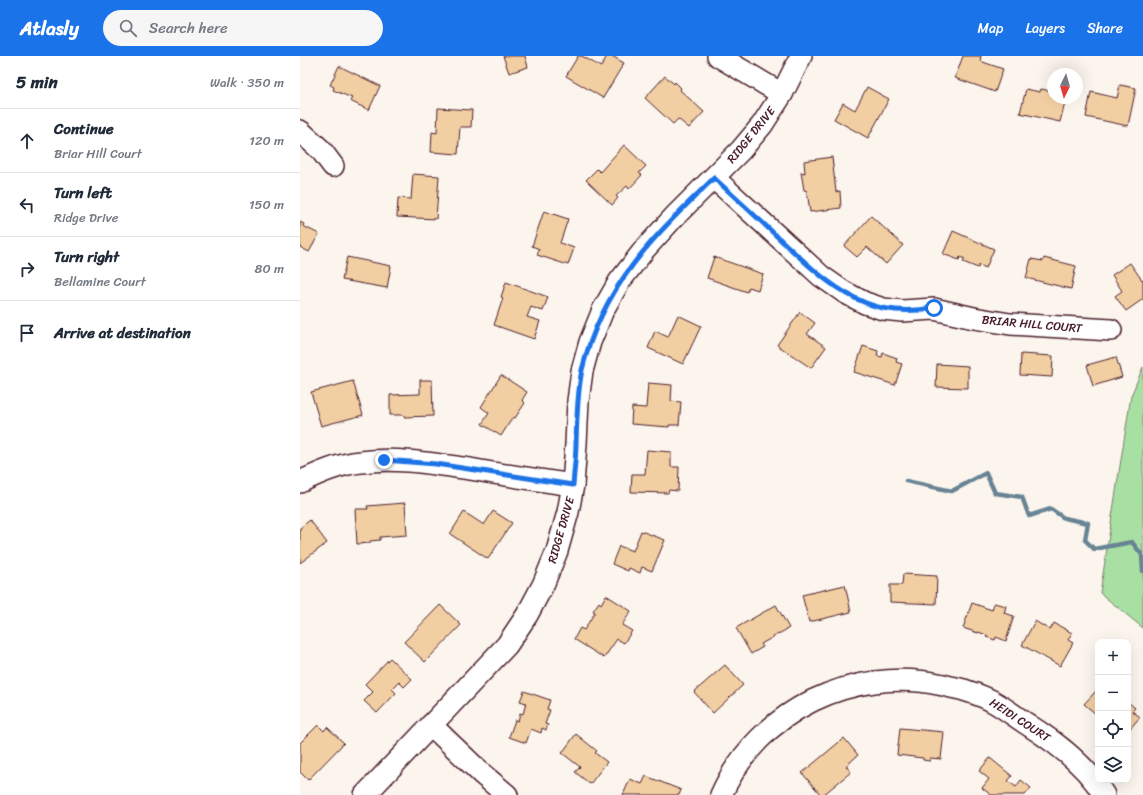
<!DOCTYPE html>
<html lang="en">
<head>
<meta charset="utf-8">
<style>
  body { margin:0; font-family:Sriracha,sans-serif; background:#f6f6f7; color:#1f2937 }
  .controls { position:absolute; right:12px; bottom:12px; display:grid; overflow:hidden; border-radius:8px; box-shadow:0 4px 16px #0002 }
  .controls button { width:36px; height:36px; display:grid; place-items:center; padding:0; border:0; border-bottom:1px solid #e0e1e3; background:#fff; color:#1f2937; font:20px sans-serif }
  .compass { position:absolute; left:747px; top:12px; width:36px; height:36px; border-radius:50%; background:#fff; box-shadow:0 4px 16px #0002; rotate:185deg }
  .stop { position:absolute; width:12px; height:12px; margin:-9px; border:3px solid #1a73e8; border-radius:50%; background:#fff }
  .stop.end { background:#1a73e8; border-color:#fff; box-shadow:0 1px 4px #0008 }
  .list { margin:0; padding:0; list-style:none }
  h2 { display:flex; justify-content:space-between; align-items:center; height:52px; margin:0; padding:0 16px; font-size:17px }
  h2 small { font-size:13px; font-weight:400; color:#747a83 }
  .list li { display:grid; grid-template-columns:26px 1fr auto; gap:12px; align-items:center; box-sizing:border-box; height:64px; padding:0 16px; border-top:1px solid #e0e1e3 }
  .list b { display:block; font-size:15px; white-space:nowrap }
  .list p { margin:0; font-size:13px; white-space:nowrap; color:#747a83 }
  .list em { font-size:13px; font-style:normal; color:#747a83 }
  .icon { flex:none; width:22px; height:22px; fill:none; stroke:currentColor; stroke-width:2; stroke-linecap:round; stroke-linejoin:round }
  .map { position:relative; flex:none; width:843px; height:739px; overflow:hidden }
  header { display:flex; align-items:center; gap:24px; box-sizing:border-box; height:56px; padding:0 20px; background:#1a73e8; color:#fff }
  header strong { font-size:19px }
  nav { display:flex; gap:22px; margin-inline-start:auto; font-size:14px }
  .search { width:280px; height:36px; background:#f6f6f7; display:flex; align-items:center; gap:10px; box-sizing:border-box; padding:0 14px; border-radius:22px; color:#747a83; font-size:15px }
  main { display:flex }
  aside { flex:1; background:#fff }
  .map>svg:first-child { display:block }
  .green { fill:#a8e0a4; stroke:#798068 }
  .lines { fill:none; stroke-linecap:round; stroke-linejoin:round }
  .stream { stroke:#678494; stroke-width:4.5 }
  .building { fill:#f2cea3; stroke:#4a1f2b }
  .minor-casing { stroke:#4a1f2b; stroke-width:24 }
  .minor { stroke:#fff; stroke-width:21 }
  .route { stroke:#1a73e8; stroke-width:5 }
  .labels { text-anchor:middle; stroke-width:3; stroke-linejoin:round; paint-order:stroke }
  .street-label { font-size:12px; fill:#4a1f2b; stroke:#fff }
</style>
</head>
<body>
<header>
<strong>Atlasly</strong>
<div class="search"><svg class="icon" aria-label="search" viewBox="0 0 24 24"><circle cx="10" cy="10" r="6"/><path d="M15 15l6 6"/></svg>Search here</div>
<nav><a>Map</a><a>Layers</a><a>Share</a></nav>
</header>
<main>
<aside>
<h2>5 min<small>Walk · 350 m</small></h2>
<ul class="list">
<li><svg class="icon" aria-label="ahead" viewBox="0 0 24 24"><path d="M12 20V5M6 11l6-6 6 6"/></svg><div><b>Continue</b><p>Briar Hill Court</p></div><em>120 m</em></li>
<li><svg class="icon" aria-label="left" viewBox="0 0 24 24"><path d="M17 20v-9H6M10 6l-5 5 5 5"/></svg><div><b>Turn left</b><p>Ridge Drive</p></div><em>150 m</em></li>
<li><svg class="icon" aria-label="right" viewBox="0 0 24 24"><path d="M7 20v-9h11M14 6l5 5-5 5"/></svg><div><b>Turn right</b><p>Bellamine Court</p></div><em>80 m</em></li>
<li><svg class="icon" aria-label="arrive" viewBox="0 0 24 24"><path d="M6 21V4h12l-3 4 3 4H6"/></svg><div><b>Arrive at destination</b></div></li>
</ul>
</aside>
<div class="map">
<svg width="843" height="739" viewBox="0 0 843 739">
  <rect width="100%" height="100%" fill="#fcf5ed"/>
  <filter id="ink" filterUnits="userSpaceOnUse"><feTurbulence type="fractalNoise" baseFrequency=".025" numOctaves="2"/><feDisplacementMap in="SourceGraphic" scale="8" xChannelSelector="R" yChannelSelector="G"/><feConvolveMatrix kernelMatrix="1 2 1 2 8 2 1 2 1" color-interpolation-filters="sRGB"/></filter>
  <g filter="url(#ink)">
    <!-- green -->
    <path class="green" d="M843,311V572L800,537L831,340Z"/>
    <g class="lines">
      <!-- stream -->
      <path class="stream" d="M606,425L652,435L686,417L695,437L722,441L729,460L751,453L764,462L788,467L785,484L794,493L832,486L842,499L843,515"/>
    </g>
    <!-- building -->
    <g class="building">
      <path d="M203,0H225L228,11L209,17Z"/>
      <path d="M278,0H282L301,11L307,0H312L324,7L303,42L266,20Z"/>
      <path d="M663,0H681L680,5L703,13L695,36L655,22Z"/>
      <path d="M39,10L80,30L69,54L50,45L52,42L33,34L34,31L30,29Z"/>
      <path d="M365,20L374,28L375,26L381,32L380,34L404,56L389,72L378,63L373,68L345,42Z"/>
      <path d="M753,25V42H766L760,66L720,57L726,33L740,36L741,33L751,35Z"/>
      <path d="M820,29L836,32L828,70L786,61L791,36L817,42Z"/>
      <path d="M567,31L589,43L568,82L534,63L543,47L555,54Z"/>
      <path d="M138,52L172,54L171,71H160L158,98L131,96L132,76L137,77Z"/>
      <path d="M324,89L346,110L339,117L342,119L329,133L327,130L316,140L318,142L312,149L286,124L297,113L300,116Z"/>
      <path d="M532,101L536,136L540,135L541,152L510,156L507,135L504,134L501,116L505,117L504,105Z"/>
      <path d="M113,118L139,120L136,163L97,161L98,142L111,143Z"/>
      <path d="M244,155L268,163L260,187L274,192L268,209L237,199L239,193L232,190Z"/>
      <path d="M571,160L603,189L586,208L567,191L557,201L544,190Z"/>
      <path d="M0,166L4,168L3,170L19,178L9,196L0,191Z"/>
      <path d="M653,175L694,193L686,212L679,209L678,212L663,206L665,203L660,201L659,204L643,198Z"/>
      <path d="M47,201L91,210L87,232L42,224Z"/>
      <path d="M414,201L463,218L458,234L449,231L447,236L407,222Z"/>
      <path d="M744,202L776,210L771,233L726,222L731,203L743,205Z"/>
      <path d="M830,207L842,224L843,223V243L826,255L815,240L822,235L812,219Z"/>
      <path d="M206,226L248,241L243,255L231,251L227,261L240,265L234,283L194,269L203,242L201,241Z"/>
      <path d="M500,256L515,267L507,278L526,291L511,312L477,289Z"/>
      <path d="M378,259L401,270L383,308L348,292L355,275L368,281Z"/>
      <path d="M563,290L578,295L577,300L582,301L583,297L597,302L596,306L602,308L595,329L554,316Z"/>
      <path d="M721,298L753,300L752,321L720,319Z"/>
      <path d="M816,301L822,321L793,330L787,309Z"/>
      <path d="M637,308L668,310V332L636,331Z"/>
      <path d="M201,319L227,336L222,344L225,347L215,362L213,361L201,380L182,368L189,357L181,351Z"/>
      <path d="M120,324H132L133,360L104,361V359H90V339L120,338Z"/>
      <path d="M53,325L63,359L21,370L11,336Z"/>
      <path d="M348,327L372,329L371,345L381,346L379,369H369V371L331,368L332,351L346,352Z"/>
      <path d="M347,394L371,396V411H379L378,435L369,434L368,437L331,436L332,418H345Z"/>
      <path d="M105,447L107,479L80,481V484L70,485V487L57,488L55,453H68L67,450Z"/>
      <path d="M193,455L212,467L188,503L150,478L164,456L184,469Z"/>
      <path d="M10,464L27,487L0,507V472Z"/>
      <path d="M341,475L365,484L352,515L342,511L340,517L329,512L328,515L312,508L319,490L333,495Z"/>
      <path d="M603,518L637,520L636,548L590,546V529H602Z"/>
      <path d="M545,529L551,556L509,566L502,539Z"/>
      <path d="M306,539L331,555L322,569L332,575L324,587L317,583L304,602L274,583L280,572L284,574L295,556L293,555L299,546L301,548Z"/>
      <path d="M672,547L692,554L694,547L706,550L704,557L714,560L706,585L696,581L695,584L686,581L687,579L678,576V577L663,572Z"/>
      <path d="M140,549L161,569L125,606L104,586Z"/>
      <path d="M476,549L489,572L461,588L463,591L451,598L436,572Z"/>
      <path d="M735,565L750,574L754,567L772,577L768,584L773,587L760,610L722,589Z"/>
      <path d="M90,602L112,623L104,631L99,626L92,633L96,637L77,657L64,645L73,636L65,628Z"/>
      <path d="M425,609L443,629L413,657L394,636Z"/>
      <path d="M224,635L250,644L247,653L250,654L245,668L248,669L246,674L242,672L241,677L231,673L226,687L209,681L215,664L218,665L220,657L223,658L226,647L220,645Z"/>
      <path d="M796,635L798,637V656L796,658L784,648Z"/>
      <path d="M828,646L835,652L832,655L840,661L828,675Z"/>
      <path d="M18,669L24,675L27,671L44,687L8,724L0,716V687Z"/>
      <path d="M600,672L644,676L641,703L630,702V705L623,704V702L597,699Z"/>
      <path d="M276,678L297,695L295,697L307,706L290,728L275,716L280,711L262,697Z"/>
      <path d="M544,682L558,699L546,710L551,716L523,739H521L502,717Z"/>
      <path d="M690,702L712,720L708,725L716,731L721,724L731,732L725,739H691L682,732L689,723L679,715Z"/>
      <path d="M346,720L381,734L379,739H323L330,723L342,728Z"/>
    </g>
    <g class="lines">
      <defs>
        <g id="minor">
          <path d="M418,0L482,38"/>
          <path d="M0,75L21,94L33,110"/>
          <path d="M414,122L521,220L544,236L565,247L583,253L602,255L634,253L674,262L710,268L811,274"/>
          <path d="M0,426C19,417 39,408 61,406C97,401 134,408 170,413C204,419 238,424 273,429"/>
          <path d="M131,669L182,718L207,739"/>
          <path d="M65,739L207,589L227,559L243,529L257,495L268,456L273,429L276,388L278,345L282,315L290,286L303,254L319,226L344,194L374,161L441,94L462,69L482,38L501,0"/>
          <path d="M421,739C459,654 553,609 643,629C650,631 657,632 664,634C673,637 683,640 692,645C705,652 717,662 730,670C758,688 787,710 804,739"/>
        </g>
      </defs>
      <!-- minor casing -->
      <use href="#minor" class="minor-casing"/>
      <!-- minor -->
      <use href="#minor" class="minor"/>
    </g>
  </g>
  <g class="lines" filter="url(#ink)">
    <!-- route -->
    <path class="route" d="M84,404L136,408L273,429C274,415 276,401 276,387C277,362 277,338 282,314C302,230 355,179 414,122C437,143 460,164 483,186C508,209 533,234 566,247C588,256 611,256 634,252"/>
  </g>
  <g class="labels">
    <!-- street labels -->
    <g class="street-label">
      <text transform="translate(451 79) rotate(-51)" y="4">RIDGE DRIVE</text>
      <text transform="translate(732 268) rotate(5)" y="4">BRIAR HILL COURT</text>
      <text transform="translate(261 474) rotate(-74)" y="4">RIDGE DRIVE</text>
      <text transform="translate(720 664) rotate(33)" y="4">HEIDI COURT</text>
    </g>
  </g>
</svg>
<div class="controls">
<button>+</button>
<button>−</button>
<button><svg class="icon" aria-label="locate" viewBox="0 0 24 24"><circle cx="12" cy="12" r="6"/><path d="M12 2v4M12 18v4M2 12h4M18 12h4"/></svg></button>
<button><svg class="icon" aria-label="layers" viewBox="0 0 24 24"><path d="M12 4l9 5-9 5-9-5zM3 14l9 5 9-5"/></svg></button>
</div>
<svg class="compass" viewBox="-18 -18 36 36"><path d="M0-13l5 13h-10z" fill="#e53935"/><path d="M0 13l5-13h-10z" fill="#747a83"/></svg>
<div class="stop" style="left:634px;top:252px"></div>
<div class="stop end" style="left:84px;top:404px"></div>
</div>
</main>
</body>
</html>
